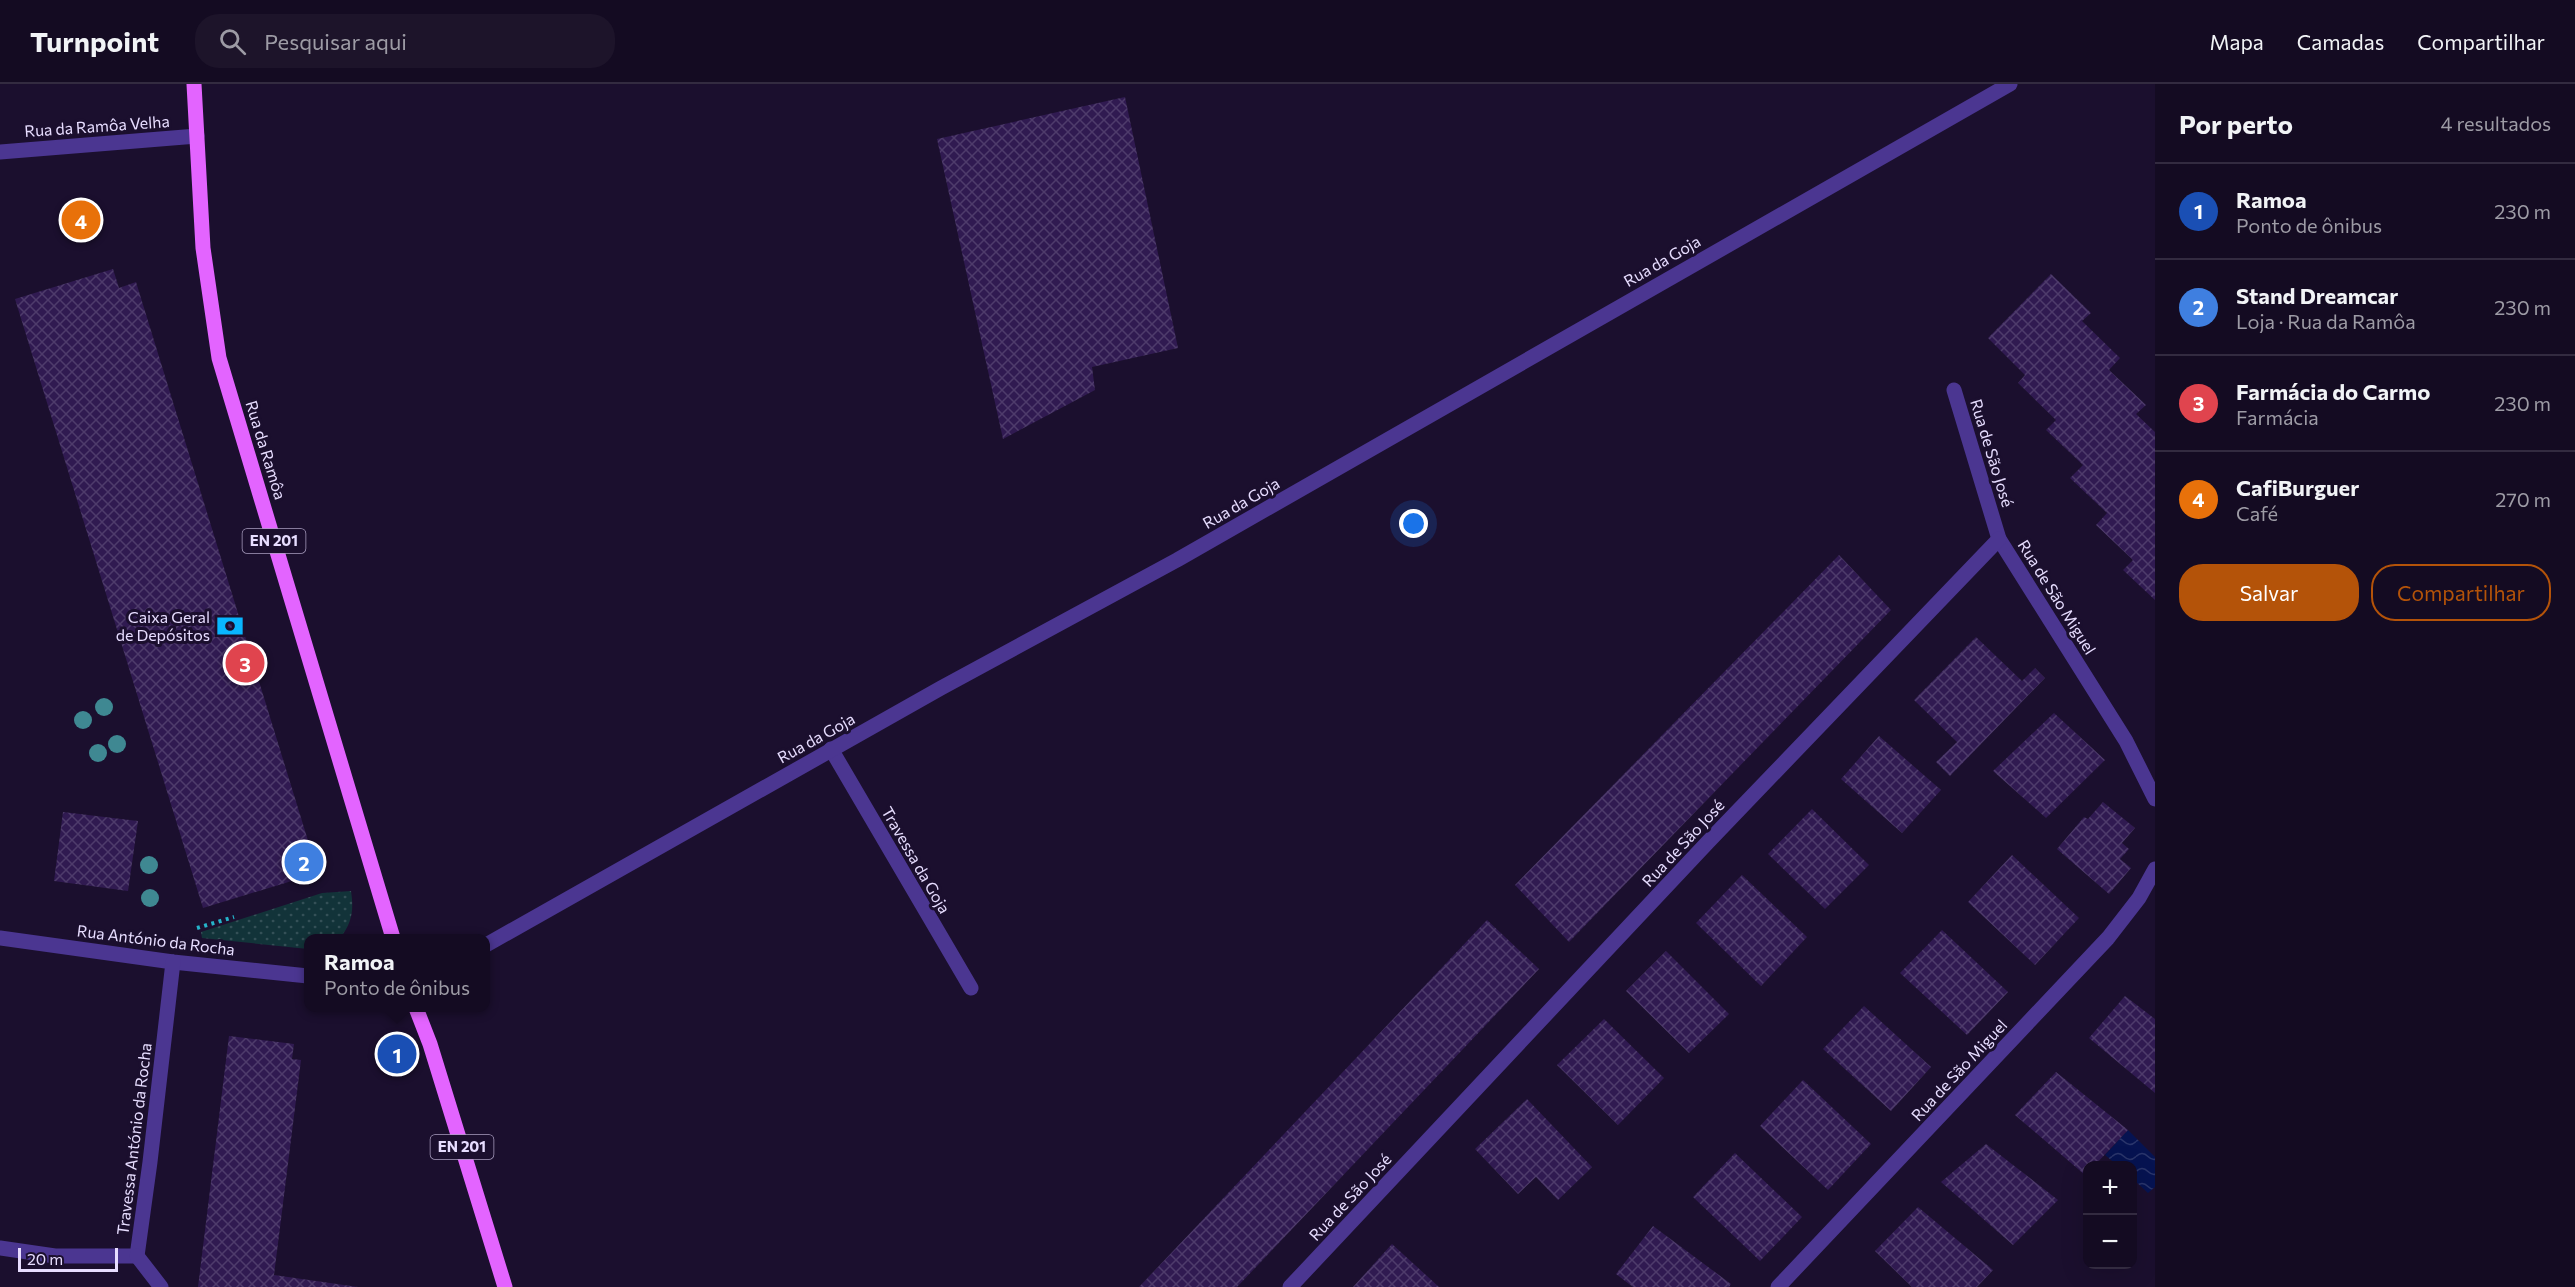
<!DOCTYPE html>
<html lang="pt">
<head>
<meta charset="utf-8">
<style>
  body { margin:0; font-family:Commissioner,sans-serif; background:#1d142a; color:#f1f3f6 }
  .controls { position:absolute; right:18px; bottom:18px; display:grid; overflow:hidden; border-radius:12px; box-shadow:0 6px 24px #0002 }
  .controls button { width:54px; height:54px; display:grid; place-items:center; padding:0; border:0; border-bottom:2px solid #332b40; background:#140b22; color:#f1f3f6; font:30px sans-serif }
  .scale { position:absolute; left:18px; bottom:15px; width:100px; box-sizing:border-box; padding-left:6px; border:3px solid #e7ddff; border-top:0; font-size:16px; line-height:21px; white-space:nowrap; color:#e7ddff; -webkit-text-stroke:4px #1b0f2e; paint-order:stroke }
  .you { position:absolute; left:1414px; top:440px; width:21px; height:21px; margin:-15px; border:4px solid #fff; border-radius:50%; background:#1a73e8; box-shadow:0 0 0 9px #1a73e833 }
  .badge { display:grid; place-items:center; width:39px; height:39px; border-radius:50%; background:#b45309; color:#fff; font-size:20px; font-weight:700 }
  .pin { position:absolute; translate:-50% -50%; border:3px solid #fff; box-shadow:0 2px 6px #0006 }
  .popup { position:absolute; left:304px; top:850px; width:186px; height:78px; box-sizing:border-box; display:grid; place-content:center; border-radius:12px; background:#140b22; filter:drop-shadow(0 2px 4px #0005); font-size:20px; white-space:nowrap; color:#9d9ba5 }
  .popup b { font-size:22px; color:#f1f3f6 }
  .popup::after { content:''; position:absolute; left:50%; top:100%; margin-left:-12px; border:12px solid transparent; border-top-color:#140b22 }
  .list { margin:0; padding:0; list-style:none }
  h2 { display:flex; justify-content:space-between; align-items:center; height:78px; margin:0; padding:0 24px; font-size:26px }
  h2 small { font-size:20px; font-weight:400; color:#9d9ba5 }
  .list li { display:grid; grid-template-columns:39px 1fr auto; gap:18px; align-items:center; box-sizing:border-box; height:96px; padding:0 24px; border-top:2px solid #332b40 }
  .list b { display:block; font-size:22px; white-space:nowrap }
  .list p { margin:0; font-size:20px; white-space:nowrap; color:#9d9ba5 }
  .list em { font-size:20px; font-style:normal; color:#9d9ba5 }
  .actions { display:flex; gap:12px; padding:18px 24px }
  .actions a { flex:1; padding:14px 0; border:2px solid #b45309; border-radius:24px; text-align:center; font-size:21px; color:#b45309 }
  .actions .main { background:#b45309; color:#fff }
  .icon { flex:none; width:33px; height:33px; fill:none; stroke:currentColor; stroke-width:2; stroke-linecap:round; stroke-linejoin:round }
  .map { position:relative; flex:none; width:2155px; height:1203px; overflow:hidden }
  header { display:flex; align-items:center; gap:36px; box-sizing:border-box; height:84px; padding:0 30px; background:#140b22; border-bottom:2px solid #332b40 }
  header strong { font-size:28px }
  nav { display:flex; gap:33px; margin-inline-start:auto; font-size:21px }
  .search { width:420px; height:54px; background:#1d142a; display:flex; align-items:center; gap:15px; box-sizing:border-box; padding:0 21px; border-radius:24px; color:#9d9ba5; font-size:22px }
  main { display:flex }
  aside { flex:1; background:#140b22 }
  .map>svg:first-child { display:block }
  .grass { fill:url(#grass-dots) }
  .water { fill:url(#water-waves) }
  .building { fill:url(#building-cross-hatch) }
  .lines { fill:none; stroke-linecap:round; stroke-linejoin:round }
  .path { stroke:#25b4ca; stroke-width:4; stroke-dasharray:3 4.5; stroke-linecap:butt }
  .minor { stroke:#4b3691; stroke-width:15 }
  .major { stroke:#e364ff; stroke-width:15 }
  .tree { fill:#3f8892 }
  .labels { text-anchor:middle; stroke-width:6; stroke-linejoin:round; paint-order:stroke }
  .shield { fill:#1b0f2e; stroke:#aa9fc0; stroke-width:1.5 }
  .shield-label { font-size:15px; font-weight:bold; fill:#e7ddff }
  .street-label { font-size:16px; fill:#e7ddff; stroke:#1b0f2e }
  .poi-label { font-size:16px; fill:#e7ddff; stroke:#1b0f2e; text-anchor:end }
</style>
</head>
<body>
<header>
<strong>Turnpoint</strong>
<div class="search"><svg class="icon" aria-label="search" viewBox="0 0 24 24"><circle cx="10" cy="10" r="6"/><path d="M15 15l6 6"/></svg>Pesquisar aqui</div>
<nav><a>Mapa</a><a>Camadas</a><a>Compartilhar</a></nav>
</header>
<main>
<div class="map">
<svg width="2155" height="1203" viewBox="0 0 2155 1203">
  <defs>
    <pattern id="grass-dots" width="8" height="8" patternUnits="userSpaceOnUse" patternTransform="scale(1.5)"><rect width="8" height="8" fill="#123339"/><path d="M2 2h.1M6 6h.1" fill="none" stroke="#345057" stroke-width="1.8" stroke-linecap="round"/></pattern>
    <pattern id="water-waves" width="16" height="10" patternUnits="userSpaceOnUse" patternTransform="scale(1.5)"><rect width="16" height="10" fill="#061351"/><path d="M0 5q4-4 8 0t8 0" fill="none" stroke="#2a356b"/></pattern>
    <pattern id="building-cross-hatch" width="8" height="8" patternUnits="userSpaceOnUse" patternTransform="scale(1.5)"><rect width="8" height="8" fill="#301a51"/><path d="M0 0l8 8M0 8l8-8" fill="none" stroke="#4e3b6b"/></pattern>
  </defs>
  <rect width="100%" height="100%" fill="#1b0f2e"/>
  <!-- grass -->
  <path class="grass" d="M351,807C354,826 352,839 340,854H308V865L202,854L201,848L322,809Z"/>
  <!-- water -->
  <path class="water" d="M2128,1046L2155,1073V1103L2148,1109L2133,1095L2132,1082L2117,1081L2105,1071Z"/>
  <!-- building -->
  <g class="building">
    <path d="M1125,13L1178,264L1092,283L1095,306L1003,355L937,55Z"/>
    <path d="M113,185L119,204L136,198L318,789L203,824L15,215Z"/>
    <path d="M2051,190L2091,229L2082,237L2120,274L2109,286L2146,321L2136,330L2155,348V516L2123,486L2133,476L2096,441L2107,429L2070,394L2083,381L2046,346L2056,336L2018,299L2025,291L1988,254Z"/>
    <path d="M1839,471L1891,526L1569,858L1515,801Z"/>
    <path d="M1976,553L2022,597L2035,584L2045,594L1950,692L1936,678L1957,658L1914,616Z"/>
    <path d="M2054,629L2105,676L2046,734L1993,687Z"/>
    <path d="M1879,652L1941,706L1902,749L1841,695Z"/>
    <path d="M2103,718L2135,744L2122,759L2129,765L2120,775L2131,784L2109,810L2057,765L2084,733L2088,735Z"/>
    <path d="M1812,725L1869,781L1825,825L1768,770Z"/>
    <path d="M63,728L138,737L128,807L54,797Z"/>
    <path d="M2012,771L2079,834L2035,881L1968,818Z"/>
    <path d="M1742,791L1807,853L1761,902L1696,839Z"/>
    <path d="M1487,836L1539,885L1237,1203H1139Z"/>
    <path d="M1942,846L2008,908L1967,951L1900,889Z"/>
    <path d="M1666,867L1729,930L1689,969L1626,907Z"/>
    <path d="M2125,912L2155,935V1009L2089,954Z"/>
    <path d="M1864,922L1931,983L1891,1027L1823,965Z"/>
    <path d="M1604,935L1664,994L1618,1041L1557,981Z"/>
    <path d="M229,952L294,960L292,975L301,976L274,1191L358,1203H198Z"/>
    <path d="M2056,988L2128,1046L2094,1082H2088L2085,1091L2015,1031Z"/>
    <path d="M1803,996L1871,1060L1828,1106L1760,1042Z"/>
    <path d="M1527,1015L1592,1083L1558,1116L1536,1093L1518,1110L1475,1065Z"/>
    <path d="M1986,1060L2058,1116L2013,1161L1941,1098Z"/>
    <path d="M1735,1069L1802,1133L1760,1177L1693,1113Z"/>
    <path d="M1918,1123L1993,1186L1977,1203H1912L1875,1167Z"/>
    <path d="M1653,1142L1731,1200L1729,1203H1633L1616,1190Z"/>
    <path d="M1392,1160L1439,1203H1353Z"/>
  </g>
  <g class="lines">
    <!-- path -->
    <path class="path" d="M197,844L234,833"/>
    <!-- minor -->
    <g class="minor">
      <path d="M0,68L197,52"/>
      <path d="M1954,306L1999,455L2126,657L2155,715"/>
      <path d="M831,665L971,904"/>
      <path d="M0,854L173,878L308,892"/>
      <path d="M486,861L941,604L1177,476L2010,0"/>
      <path d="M0,1164L55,1172H137L150,1078L173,878"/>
      <path d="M137,1172L161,1203"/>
      <path d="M1290,1203L1707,759L1999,455"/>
      <path d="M1778,1203L2108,854L2139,814L2155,785"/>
    </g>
    <!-- major -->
    <g class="major">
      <path d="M194,0L203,164L219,274L393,854"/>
      <path d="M416,924L430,960L505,1203"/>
    </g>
  </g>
  <!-- trees -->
  <g class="tree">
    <circle cx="104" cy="623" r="9"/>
    <circle cx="83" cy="636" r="9"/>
    <circle cx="117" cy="660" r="9"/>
    <circle cx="98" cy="669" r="9"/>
    <circle cx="149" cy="781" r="9"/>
    <circle cx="150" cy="814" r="9"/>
  </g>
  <!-- icons -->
  <defs>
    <symbol id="bank-bare" viewBox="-9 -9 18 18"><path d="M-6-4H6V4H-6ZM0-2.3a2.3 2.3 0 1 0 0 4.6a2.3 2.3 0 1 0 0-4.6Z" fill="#09b6ff" stroke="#1b0f2e" stroke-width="2.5" paint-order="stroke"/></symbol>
  </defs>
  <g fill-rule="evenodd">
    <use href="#bank-bare" x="211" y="523" width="38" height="38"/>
  </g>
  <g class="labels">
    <!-- shield labels -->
    <g class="shield">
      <rect x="242.5" y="445" width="63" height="24" rx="4.5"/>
      <rect x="430.5" y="1051" width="63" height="24" rx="4.5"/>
    </g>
    <g class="shield-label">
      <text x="274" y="462">EN 201</text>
      <text x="462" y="1068">EN 201</text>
    </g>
    <!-- street labels -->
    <g class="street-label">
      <text transform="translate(97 42) rotate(-4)" y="6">Rua da Ramôa Velha</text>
      <text transform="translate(1662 177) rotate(-30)" y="6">Rua da Goja</text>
      <text transform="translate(266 366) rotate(73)" y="6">Rua da Ramôa</text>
      <text transform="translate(1992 369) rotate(73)" y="6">Rua de São José</text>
      <text transform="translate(1241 419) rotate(-30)" y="6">Rua da Goja</text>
      <text transform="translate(2057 513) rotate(58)" y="6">Rua de São Miguel</text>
      <text transform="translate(816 654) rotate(-29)" y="6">Rua da Goja</text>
      <text transform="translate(1683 759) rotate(-47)" y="6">Rua de São José</text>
      <text transform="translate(916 776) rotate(60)" y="6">Travessa da Goja</text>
      <text transform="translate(156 856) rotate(7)" y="6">Rua António da Rocha</text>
      <text transform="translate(1959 986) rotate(-47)" y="6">Rua de São Miguel</text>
      <text transform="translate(134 1055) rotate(-83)" y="6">Travessa António da Rocha</text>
      <text transform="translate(1350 1113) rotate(-47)" y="6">Rua de São José</text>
    </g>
    <!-- poi labels -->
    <g class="poi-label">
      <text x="210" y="539">Caixa Geral<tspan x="210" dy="18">de Depósitos</tspan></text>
    </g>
  </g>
</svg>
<div class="controls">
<button>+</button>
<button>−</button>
</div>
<div class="scale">20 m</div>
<div class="you"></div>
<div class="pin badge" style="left:397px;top:970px;background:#1a4fb4">1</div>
<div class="popup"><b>Ramoa</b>Ponto de ônibus</div>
<div class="pin badge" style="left:304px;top:778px;background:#3f7fe0">2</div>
<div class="pin badge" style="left:245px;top:579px;background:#e0444e">3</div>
<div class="pin badge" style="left:81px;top:136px;background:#e8710a">4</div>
</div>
<aside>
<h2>Por perto<small>4 resultados</small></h2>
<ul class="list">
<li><span class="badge" style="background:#1a4fb4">1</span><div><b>Ramoa</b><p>Ponto de ônibus</p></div><em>230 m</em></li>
<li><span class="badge" style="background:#3f7fe0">2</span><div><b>Stand Dreamcar</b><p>Loja · Rua da Ramôa</p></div><em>230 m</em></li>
<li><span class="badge" style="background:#e0444e">3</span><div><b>Farmácia do Carmo</b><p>Farmácia</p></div><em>230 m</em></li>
<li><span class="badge" style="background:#e8710a">4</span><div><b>CafiBurguer</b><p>Café</p></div><em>270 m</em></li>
</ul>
<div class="actions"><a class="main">Salvar</a><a>Compartilhar</a></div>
</aside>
</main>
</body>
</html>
